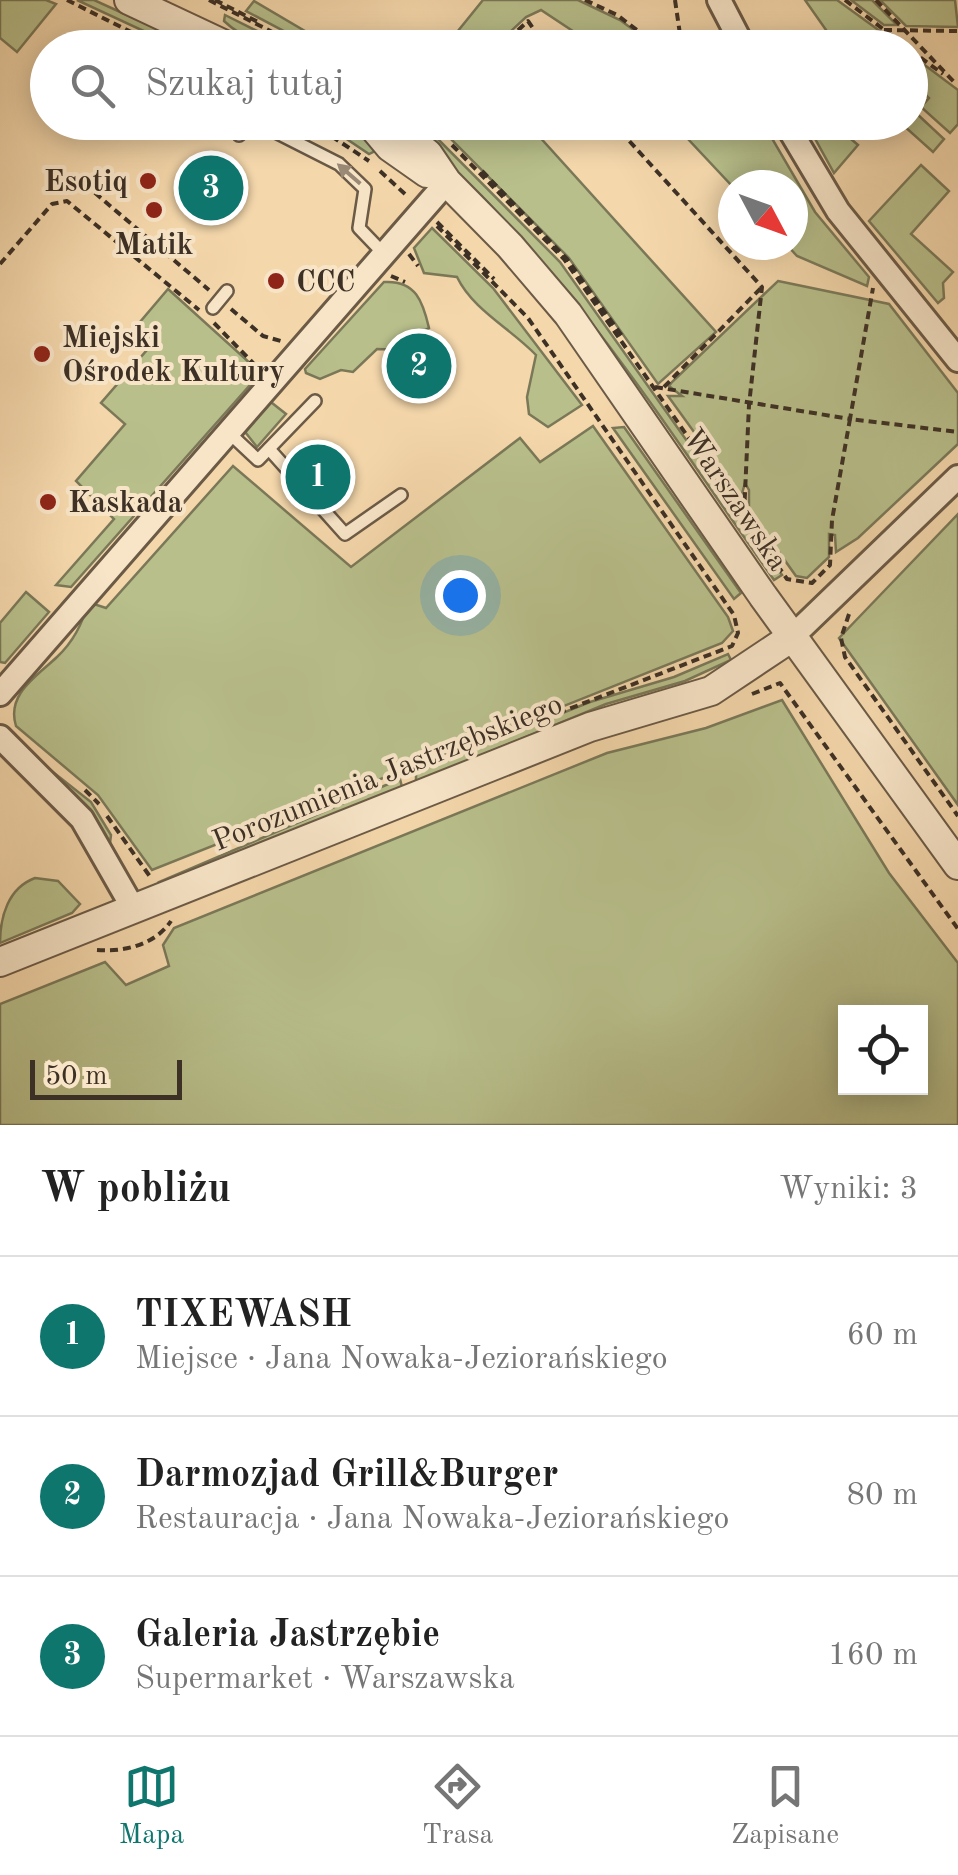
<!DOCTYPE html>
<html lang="pl">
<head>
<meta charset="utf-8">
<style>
  body { margin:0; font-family:"Old Standard TT",serif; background:#f2f2f2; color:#222 }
  .controls { position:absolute; right:30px; bottom:30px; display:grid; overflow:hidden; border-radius:0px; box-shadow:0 5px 25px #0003 }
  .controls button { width:90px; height:90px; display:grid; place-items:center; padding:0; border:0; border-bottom:2px solid #e0e0e0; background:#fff; color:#222; font:50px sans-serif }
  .compass { position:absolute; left:718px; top:170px; width:90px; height:90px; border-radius:50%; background:#fff; box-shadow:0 5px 25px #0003; rotate:131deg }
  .scale { position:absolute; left:30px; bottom:25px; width:152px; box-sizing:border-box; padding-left:10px; border:5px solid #3d3025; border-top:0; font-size:28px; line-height:35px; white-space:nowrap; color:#3d3025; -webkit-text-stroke:8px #f8e5c8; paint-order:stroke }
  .you { position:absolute; left:460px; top:595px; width:35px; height:35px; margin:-25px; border:8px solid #fff; border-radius:50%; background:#1a73e8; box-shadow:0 0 0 15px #1a73e833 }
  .badge { display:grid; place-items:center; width:65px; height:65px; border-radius:50%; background:#0f766e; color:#fff; font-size:32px; font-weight:700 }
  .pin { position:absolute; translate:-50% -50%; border:5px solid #fff; box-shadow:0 2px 10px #0006 }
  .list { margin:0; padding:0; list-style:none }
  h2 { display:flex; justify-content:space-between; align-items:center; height:130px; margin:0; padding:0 40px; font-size:42px }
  h2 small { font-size:32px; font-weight:400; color:#767676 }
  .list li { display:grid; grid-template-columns:65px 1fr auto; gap:30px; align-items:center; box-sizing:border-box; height:160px; padding:0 40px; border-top:2px solid #e0e0e0 }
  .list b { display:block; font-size:38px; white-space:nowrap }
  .list p { margin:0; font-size:32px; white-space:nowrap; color:#767676 }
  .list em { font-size:32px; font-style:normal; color:#767676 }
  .icon { flex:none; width:55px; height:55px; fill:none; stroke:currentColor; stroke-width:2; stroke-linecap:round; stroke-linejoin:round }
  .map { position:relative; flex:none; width:958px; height:1125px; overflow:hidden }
  .search { position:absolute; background:#fff; box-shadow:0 5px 25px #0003; left:30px; right:30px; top:30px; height:110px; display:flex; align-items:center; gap:25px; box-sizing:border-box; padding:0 35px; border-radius:55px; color:#767676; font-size:38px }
  .sheet { height:610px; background:#fff }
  nav { display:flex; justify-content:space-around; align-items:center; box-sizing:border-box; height:140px; border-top:2px solid #e0e0e0; background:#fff; font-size:28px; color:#767676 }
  nav a { display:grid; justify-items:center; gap:5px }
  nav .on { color:#0f766e }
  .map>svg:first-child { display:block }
  .green { fill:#b8bf8b; stroke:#7a7858; stroke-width:2.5; fill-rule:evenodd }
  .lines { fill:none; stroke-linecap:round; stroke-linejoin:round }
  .service-casing { stroke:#6b5a46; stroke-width:16 }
  .minor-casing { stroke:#6b5a46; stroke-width:28 }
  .tertiary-casing { stroke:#6b5a46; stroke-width:32 }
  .path { stroke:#3d3025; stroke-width:4; stroke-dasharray:8 5; stroke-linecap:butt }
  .service { stroke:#f8e5c8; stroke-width:11 }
  .minor { stroke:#f8e5c8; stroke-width:22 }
  .tertiary { stroke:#f8e5c8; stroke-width:28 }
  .oneway { fill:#9a8a76 }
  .poi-dot { fill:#8f2418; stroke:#f8e5c8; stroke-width:4 }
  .labels { text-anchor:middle; stroke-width:8; stroke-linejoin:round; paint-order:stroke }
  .poi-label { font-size:30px; font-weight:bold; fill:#3d3025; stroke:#f8e5c8; text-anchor:start }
  .street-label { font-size:30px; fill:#3d3025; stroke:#f8e5c8 }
</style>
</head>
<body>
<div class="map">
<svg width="958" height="1125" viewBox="0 0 958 1125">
  <rect width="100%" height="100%" fill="#f4d7ab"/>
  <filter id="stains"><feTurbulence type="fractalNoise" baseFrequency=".002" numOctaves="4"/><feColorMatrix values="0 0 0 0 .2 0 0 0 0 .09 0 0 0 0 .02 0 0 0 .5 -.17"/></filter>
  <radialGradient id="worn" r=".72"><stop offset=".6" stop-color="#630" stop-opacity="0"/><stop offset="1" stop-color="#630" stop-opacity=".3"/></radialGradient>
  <!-- green -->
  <g class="green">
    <path d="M0,0H46L56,4L17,52L0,38Z"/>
    <path d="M77,0H94L197,47H178Z"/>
    <path d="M483,0H578L620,20L657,47H597L541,10L526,17L494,47H445Z"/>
    <path d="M805,0H837L902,47H874L866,40L859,47H838Z"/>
    <path d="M851,0H872L897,25H884Z"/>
    <path d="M880,0H955L958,27L906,26Z"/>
    <path d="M254,1L332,47H314L246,11Z"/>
    <path d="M225,15L289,47C266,48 241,37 224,21Z"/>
    <path d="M910,54L958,90V124L950,133L921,107L929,98L911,81Z"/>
    <path d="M916,113L944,139L933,152L904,126Z"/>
    <path d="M831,122L858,145L834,173L807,124Z"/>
    <path d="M323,123H344L379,149L369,154Z"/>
    <path d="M403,123H422L560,262L782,575L774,580C659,417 558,252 403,123Z"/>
    <path d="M435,123H527L716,332L658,384L569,258Z"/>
    <path d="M673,123H763L815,212L869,277L867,286L797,256L787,245H793V185L733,187Z"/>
    <path d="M921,165L949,191L911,234L953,272L943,283L944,298L938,303L869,221Z"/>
    <path d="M432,228L493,288L582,405L548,427L529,414L527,397L536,355C510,328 473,310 457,277L424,273L414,248Z"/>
    <path d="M778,281L889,304L958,393V444L858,538L836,552L835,535L829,534V557L807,578L796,576L749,510V490L745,483L741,497L668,396H682L669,386L672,382Z"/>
    <path d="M384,282C416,280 423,302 429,328L413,336L408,350L377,349L353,372L341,370L320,379L306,373L305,369Z"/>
    <path d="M168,289L251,364L250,385L71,587L56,585L114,519L76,481L125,424L101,403L146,351L129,335Z"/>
    <path d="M267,399L286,414L257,447L242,428Z"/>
    <path d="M593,426L728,617L733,631L722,643L152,870L98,795L16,726C6,694 37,676 57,657C73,642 83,623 88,602L106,608L233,466L351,567L520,438L540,462Z"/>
    <path d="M624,427L741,593L734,599L613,428Z"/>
    <path d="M958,514V805L839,638Z"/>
    <path d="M26,592L49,612L5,663L0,662V623Z"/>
    <path d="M728,654L731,660L685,681L606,704L416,782V772L590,702L674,677Z"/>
    <path d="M782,700L889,873L958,963V1125H0V1004L105,962L126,985L169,966L163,945L174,928L607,753L706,728ZM920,1012V1088H846V1012Z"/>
    <path d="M39,761L91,802L111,835L110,843Z"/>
    <path d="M400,779L402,787L162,887L159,882Z"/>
    <path d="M35,878L58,881L80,904L72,913L0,943C0,917 8,888 35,878Z"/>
  </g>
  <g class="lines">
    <defs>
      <g id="service">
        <path d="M239,135L250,124L264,126L339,164L365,189L359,228L384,254"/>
        <path d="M213,308L227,291"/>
        <path d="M226,430L258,460L315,401"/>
        <path d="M269,449L345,534L401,495"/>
      </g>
      <g id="minor">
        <path d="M719,0L744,48"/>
        <path d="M785,122L838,211L958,360"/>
        <path d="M792,637L958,477"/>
        <path d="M0,694L447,182"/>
        <path d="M0,737L82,819L133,908"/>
      </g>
      <g id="tertiary">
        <path d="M129,0L231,48"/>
        <path d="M369,122L390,147L427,173"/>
        <path d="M389,122L428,154L447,182L510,246L568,314L763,596L958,865"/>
        <path d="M0,962L590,727L711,691L792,637"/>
      </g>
    </defs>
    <!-- service casing -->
    <use href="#service" class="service-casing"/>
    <!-- minor casing -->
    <use href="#minor" class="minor-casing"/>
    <!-- tertiary casing -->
    <use href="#tertiary" class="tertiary-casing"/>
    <!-- path -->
    <g class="path">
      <path d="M67,0L163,48"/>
      <path d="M209,0L304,48"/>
      <path d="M215,0L260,23"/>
      <path d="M585,0L617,15L661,48"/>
      <path d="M675,0L682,48"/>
      <path d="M845,0L908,48"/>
      <path d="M876,0L955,83"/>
      <path d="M884,30L958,31"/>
      <path d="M499,48L528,21L547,48"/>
      <path d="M702,48L713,37"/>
      <path d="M910,50L943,74"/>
      <path d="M310,122L369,161"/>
      <path d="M612,122L762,287L749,405L744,515"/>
      <path d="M452,145L564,259L787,579L812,583L830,565L832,520L850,419L958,432"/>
      <path d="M380,171L406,195"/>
      <path d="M482,171L567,259L624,339"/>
      <path d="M75,176L209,290"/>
      <path d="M437,222L494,279"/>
      <path d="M437,226L528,318L734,615L738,633L732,646L478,744"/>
      <path d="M409,254L418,266"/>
      <path d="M0,264L52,204L67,201L199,310"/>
      <path d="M391,276L405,282"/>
      <path d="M231,309L263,336L281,341"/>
      <path d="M214,323L256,366"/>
      <path d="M655,387L850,419L873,288"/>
      <path d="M664,387L762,287"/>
      <path d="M849,614L841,638L845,657L958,816"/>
      <path d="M752,694L780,683L958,929"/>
      <path d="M85,790L99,804"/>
      <path d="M107,816L151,878"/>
      <path d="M97,950C124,952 155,945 171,921"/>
    </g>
    <!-- service -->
    <use href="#service" class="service"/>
    <!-- minor -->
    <use href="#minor" class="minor"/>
    <!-- tertiary -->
    <use href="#tertiary" class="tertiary"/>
  </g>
  <!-- one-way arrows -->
  <defs><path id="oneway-solid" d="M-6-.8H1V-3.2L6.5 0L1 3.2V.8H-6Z" transform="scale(2.5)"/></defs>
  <use class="oneway" href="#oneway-solid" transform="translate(349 174) rotate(-139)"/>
  <!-- markers -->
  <g class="poi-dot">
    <circle cx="148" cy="181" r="10"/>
    <circle cx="154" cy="210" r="10"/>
    <circle cx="276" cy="281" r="10"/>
    <circle cx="42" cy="354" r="10"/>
    <circle cx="48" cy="502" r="10"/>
  </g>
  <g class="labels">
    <!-- poi labels -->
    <g class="poi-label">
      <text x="128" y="191" text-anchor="end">Esotiq</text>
      <text x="154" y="254" text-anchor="middle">Matik</text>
      <text x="296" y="291">CCC</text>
      <text x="62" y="347">Miejski<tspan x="62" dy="34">Ośrodek Kultury</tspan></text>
      <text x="68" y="512">Kaskada</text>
    </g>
    <!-- street labels -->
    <g class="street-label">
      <text transform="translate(736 499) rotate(56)" y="10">Warszawska</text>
      <text transform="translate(387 772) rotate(-22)" y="10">Porozumienia Jastrzębskiego</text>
    </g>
  </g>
  <rect width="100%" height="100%" filter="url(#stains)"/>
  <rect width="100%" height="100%" fill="url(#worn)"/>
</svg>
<div class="controls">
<button><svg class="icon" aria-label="locate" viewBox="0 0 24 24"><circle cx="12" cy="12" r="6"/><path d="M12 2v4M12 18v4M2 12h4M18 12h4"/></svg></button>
</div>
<svg class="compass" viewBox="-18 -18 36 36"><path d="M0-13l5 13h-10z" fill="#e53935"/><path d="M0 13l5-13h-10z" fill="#767676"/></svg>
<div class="scale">50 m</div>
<div class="you"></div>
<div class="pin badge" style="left:318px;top:477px">1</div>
<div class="pin badge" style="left:419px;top:366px">2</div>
<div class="pin badge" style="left:211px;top:188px">3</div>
<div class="search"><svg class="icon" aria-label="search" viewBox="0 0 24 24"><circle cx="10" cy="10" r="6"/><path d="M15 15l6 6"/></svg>Szukaj tutaj</div>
</div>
<section class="sheet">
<h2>W pobliżu<small>Wyniki: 3</small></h2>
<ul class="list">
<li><span class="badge">1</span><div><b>TIXEWASH</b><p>Miejsce · Jana Nowaka-Jeziorańskiego</p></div><em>60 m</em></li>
<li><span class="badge">2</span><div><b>Darmozjad Grill&amp;Burger</b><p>Restauracja · Jana Nowaka-Jeziorańskiego</p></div><em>80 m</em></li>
<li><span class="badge">3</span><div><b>Galeria Jastrzębie</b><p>Supermarket · Warszawska</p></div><em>160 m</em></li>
</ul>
</section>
<nav>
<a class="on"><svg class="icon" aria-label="map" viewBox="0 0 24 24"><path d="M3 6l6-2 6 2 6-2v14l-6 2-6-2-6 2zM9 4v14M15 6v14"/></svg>Mapa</a>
<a><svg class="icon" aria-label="directions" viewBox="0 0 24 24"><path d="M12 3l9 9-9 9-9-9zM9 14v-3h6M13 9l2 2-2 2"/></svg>Trasa</a>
<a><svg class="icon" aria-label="saved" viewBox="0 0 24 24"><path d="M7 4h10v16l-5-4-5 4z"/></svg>Zapisane</a>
</nav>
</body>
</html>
